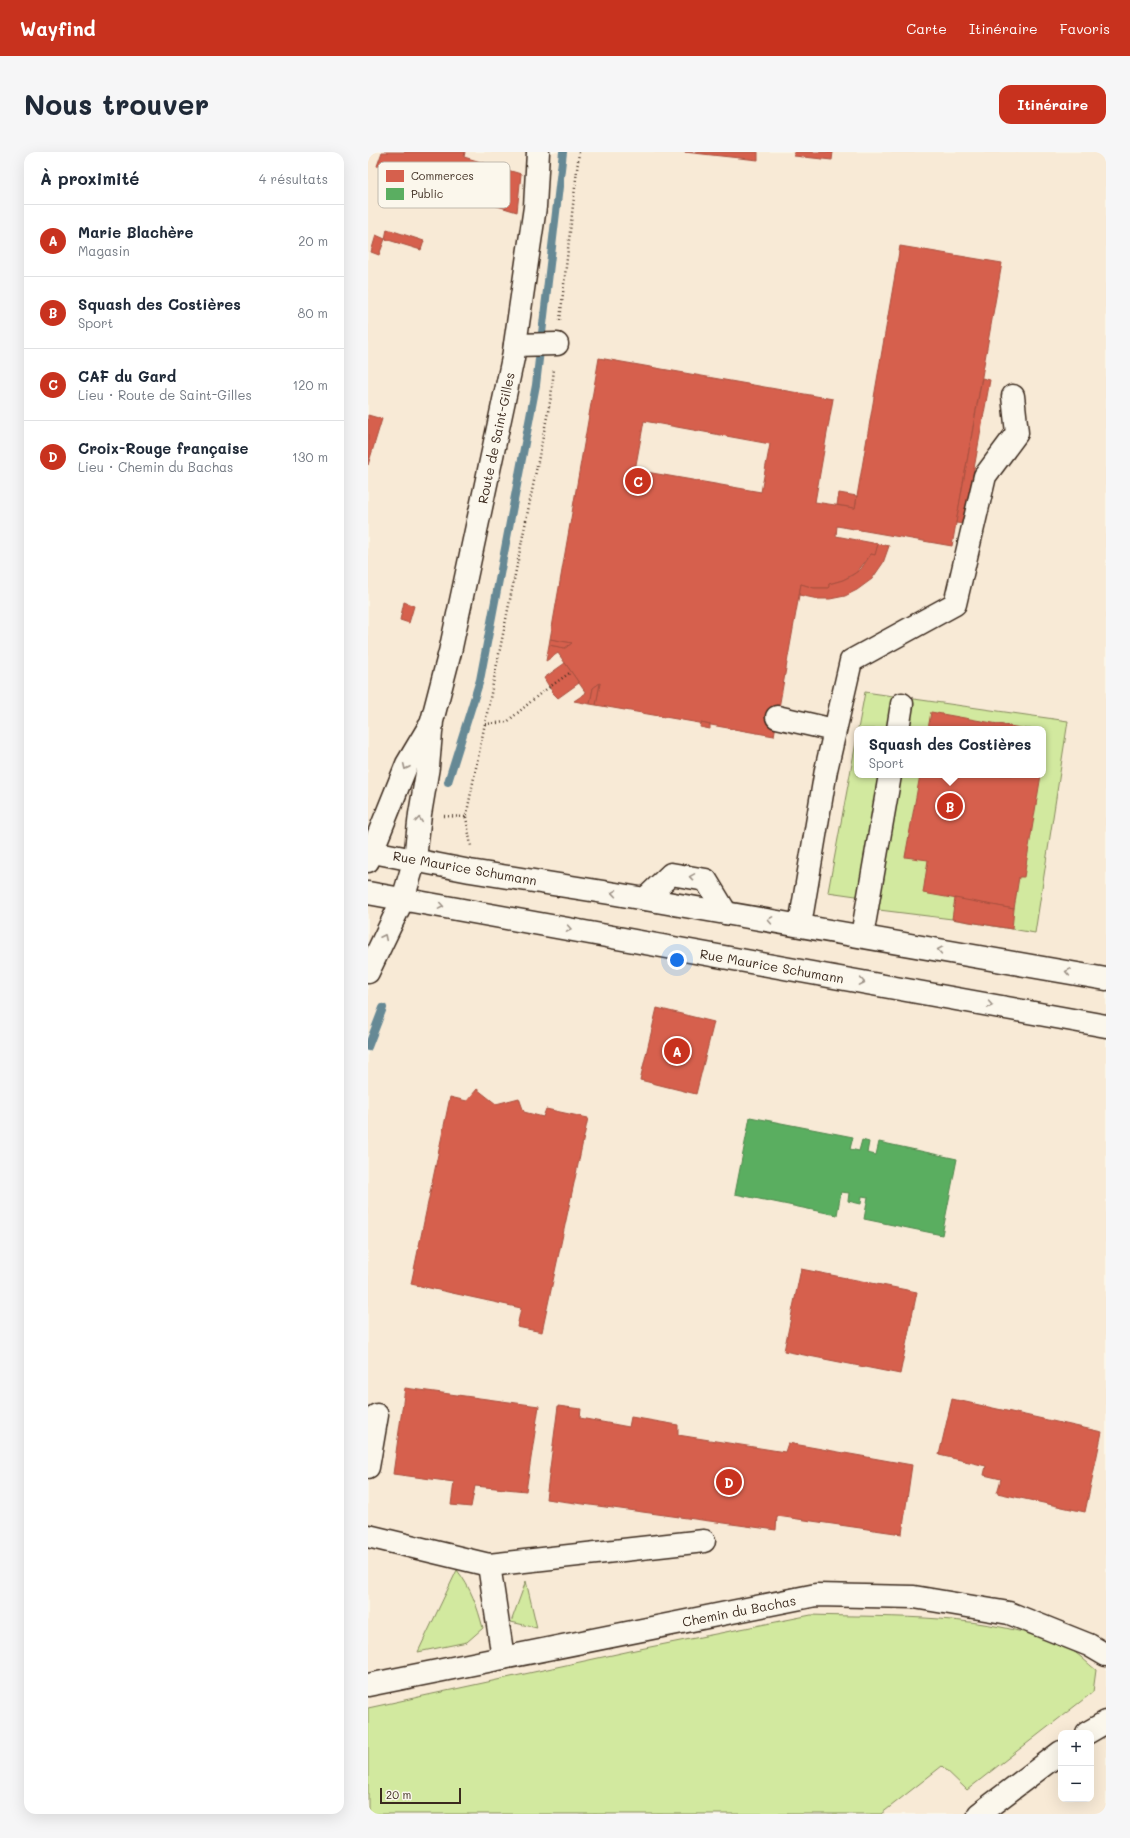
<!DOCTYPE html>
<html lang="fr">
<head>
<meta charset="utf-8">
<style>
  body { margin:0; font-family:Mali,sans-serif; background:#f6f6f7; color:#1f2937 }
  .controls { position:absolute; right:12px; bottom:12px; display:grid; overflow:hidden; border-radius:8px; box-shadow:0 4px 16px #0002 }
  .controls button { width:36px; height:36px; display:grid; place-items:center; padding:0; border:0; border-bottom:1px solid #e0e1e3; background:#fff; color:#1f2937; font:20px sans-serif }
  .scale { position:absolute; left:12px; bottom:10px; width:81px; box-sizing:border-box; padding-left:4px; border:2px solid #3b2a1e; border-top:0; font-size:11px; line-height:14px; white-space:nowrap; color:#3b2a1e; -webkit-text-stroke:3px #fbf7ec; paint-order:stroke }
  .you { position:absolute; left:309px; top:808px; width:14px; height:14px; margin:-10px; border:3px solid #fff; border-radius:50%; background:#1a73e8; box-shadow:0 0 0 6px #1a73e833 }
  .badge { display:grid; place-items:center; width:26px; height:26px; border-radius:50%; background:#c8321e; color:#fff; font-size:13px; font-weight:700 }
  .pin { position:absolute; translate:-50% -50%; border:2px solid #fff; box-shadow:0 1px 4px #0006 }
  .popup { position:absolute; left:486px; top:574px; width:192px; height:52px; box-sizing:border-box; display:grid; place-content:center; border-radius:8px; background:#fff; filter:drop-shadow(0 1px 3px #0005); font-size:13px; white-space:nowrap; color:#747a83 }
  .popup b { font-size:15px; color:#1f2937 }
  .popup::after { content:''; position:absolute; left:50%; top:100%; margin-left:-8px; border:8px solid transparent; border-top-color:#fff }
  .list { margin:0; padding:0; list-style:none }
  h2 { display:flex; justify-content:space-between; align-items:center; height:52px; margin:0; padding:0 16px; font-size:17px }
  h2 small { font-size:13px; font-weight:400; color:#747a83 }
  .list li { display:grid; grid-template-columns:26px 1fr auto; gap:12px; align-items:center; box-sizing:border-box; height:72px; padding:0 16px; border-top:1px solid #e0e1e3 }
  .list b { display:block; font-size:15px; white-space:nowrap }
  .list p { margin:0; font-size:13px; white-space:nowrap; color:#747a83 }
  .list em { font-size:13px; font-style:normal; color:#747a83 }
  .map { position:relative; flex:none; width:738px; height:1662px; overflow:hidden; border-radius:12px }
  header { display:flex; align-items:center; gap:24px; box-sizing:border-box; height:56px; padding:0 20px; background:#c8321e; color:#fff }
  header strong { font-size:19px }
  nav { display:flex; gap:22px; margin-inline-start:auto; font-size:14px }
  .intro { display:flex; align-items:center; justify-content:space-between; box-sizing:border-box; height:96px; padding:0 24px }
  h1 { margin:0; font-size:28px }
  .button { padding:10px 18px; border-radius:12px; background:#c8321e; color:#fff; font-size:14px; font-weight:700 }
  main { display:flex; gap:24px; padding:0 24px }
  aside { flex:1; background:#fff; border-radius:12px; box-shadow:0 4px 16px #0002 }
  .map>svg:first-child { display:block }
  .built { fill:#f8ead6; fill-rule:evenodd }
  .green { fill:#d2e99f; stroke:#868a5e }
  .shops { fill:#d6604d; stroke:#a8503f; fill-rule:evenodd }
  .public { fill:#5aae61; stroke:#51864d }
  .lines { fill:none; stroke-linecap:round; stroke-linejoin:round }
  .stream { stroke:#668995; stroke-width:8 }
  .minor-casing { stroke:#3b2a1e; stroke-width:25 }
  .major-casing { stroke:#3b2a1e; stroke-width:25 }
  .path { stroke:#3b2a1e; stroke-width:2.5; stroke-dasharray:1 3; stroke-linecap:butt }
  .minor { stroke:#fbf7ec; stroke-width:22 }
  .major { stroke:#fbf7ec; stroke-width:22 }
  .oneway { stroke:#9b9085 }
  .labels { text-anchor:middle; stroke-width:4; stroke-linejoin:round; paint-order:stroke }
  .street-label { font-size:13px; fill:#3b2a1e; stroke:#fbf7ec }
  .key { fill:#fbf7ec; stroke:#c1baae; stroke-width:1 }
  .key-label { font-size:11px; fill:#3b2a1e }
</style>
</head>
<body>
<header>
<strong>Wayfind</strong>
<nav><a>Carte</a><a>Itinéraire</a><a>Favoris</a></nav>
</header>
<div class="intro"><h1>Nous trouver</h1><a class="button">Itinéraire</a></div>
<main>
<aside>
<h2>À proximité<small>4 résultats</small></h2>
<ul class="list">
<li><span class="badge">A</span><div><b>Marie Blachère</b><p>Magasin</p></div><em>20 m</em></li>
<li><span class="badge">B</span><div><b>Squash des Costières</b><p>Sport</p></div><em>80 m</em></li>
<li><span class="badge">C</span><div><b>CAF du Gard</b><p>Lieu · Route de Saint-Gilles</p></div><em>120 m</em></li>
<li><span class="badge">D</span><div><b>Croix-Rouge française</b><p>Lieu · Chemin du Bachas</p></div><em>130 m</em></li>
</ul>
</aside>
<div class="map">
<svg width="738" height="1662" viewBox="0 0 738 1662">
  <rect width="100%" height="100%" fill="#fbf7ec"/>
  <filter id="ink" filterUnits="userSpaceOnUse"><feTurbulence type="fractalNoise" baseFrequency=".025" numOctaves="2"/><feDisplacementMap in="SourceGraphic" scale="8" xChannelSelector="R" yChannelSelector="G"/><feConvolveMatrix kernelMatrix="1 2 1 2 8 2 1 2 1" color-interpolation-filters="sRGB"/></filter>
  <g filter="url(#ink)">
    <!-- built -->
    <path class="built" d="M0,0H738V1662H0ZM489,577H675V623H489ZM693,1581H723V1647H693Z"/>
    <!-- green -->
    <g class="green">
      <path d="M497,540L700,569L667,781L584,767L511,758L509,747L460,740L489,585V623H675V577H490Z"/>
      <path d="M89,1418C103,1436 109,1454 115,1476L99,1490L50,1500Z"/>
      <path d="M158,1429L169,1476L143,1470Z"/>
      <path d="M443,1463C528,1466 620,1460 700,1496C710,1501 719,1511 728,1518L725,1540L599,1638L574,1614L513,1662H0V1556L267,1498Z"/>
    </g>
    <!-- shops -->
    <g class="shops">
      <path d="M14,0H97L96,5L153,22L149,60L63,34L60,43L25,31L28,20L9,14Z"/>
      <path d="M316,0H390V8Z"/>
      <path d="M426,0H465L464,8L426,4Z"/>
      <path d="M19,77L56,89L53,98L17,87Z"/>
      <path d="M8,83L17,87L11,103L3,100Z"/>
      <path d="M532,94L634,111L584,394L469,374L468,384L510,392L509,397L507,403L503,402L489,420L475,428L461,432V436H446L433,432L406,584L228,553L232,531L225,536L222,552L206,549L218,541L190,501L178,509L181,493L197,496L204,491L182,487L231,206L465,247L447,350L487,356ZM276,269L402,292L393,340L267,318Z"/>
      <path d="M614,226L622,228L596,372L588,371Z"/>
      <path d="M0,263L14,267L0,313Z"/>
      <path d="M471,341L489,344L487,356L469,353Z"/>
      <path d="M510,392L521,394L515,411L504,427L489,438L477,444L462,447H450L431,443L433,432L446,436H461V432L475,428L483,424L493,417L503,402L507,403Z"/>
      <path d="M36,450L46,454L41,471L32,468Z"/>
      <path d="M182,487L204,491L197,496L181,493Z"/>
      <path d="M197,511L211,531L190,546L185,541L176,526Z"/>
      <path d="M232,531L228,553L222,552L225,536Z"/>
      <path d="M563,560L658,577H560Z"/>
      <path d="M333,571L342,573V577L332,575Z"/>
      <path d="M552,623H673L656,725H651L646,757L555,741L560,708L537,705Z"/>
      <path d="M587,746L646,757L644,777L584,767Z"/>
      <path d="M289,856L346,870L328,942L272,928Z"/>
      <path d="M109,937L128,952L151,946L156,960L175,965L178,957L220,966L174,1180L149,1175L153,1156L43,1132L82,945L99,949Z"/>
      <path d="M433,1117L549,1140L532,1222L416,1199Z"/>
      <path d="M37,1236L171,1254L158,1339L107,1334L103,1355L83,1353L86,1330L25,1322Z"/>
      <path d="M584,1247L734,1280L717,1360L629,1341L633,1327L616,1323L618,1314L571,1303Z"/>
      <path d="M190,1254L213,1257L212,1266L261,1275L263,1265L310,1273V1283L417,1300L420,1291L544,1313L534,1382L409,1364L408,1378L178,1347Z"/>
    </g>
    <!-- public -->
    <path class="public" d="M382,965L485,985L482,997L491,999L494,988L501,990L499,1001L508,1003L511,990L589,1007L574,1083L496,1067L500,1045L494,1044L493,1052L480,1049L481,1041L473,1040L469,1063L367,1042Z"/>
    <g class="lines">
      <!-- stream -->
      <g class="stream">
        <path d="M80,630L112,528L168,233L195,0"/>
        <path d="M0,895L15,856"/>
      </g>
      <defs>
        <g id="minor">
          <path d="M147,193L189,192"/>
          <path d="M409,565L466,578"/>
          <path d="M530,577L534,552"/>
          <path d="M277,747L303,722L338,728L358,761"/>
          <path d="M432,773L458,618L483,509L587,452L617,324L649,281L645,244"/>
          <path d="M494,784L522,623"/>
          <path d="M0,1315L9,1263"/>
          <path d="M0,1384L121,1413L336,1389"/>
          <path d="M121,1413L135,1506"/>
          <path d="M0,1533L448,1443L546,1445L641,1461L721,1493L738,1503"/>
          <path d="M719,1581L738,1570"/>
          <path d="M611,1662L693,1600"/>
        </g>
        <g id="major">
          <path d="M0,699L102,719L248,742L738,827"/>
          <path d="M0,709L39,612L61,575"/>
          <path d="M0,741L738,874"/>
          <path d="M0,820L35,747L47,707L52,662L60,615L64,569L82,500L145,206L167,55L170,0"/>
        </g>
      </defs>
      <!-- minor casing -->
      <use href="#minor" class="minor-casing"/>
      <!-- major casing -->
      <use href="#major" class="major-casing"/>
      <!-- path -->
      <g class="path">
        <path d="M192,168L211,0"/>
        <path d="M117,572L139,570L173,541L203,520"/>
        <path d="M76,664L98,665L183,245L186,217"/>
        <path d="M98,665L103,694"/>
      </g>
      <!-- minor -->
      <use href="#minor" class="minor"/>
      <!-- major -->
      <use href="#major" class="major"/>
    </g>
    <!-- one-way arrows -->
    <defs><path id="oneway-chevron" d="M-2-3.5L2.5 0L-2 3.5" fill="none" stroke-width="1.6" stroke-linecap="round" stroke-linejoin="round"/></defs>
    <g class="oneway">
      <use href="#oneway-chevron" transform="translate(38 615) rotate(115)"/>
      <use href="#oneway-chevron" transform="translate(51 668) rotate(-84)"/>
      <use href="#oneway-chevron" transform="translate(324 725) rotate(-171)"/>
      <use href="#oneway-chevron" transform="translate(246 741) rotate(-171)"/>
      <use href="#oneway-chevron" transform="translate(73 754) rotate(10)"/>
      <use href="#oneway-chevron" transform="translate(402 768) rotate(-170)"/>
      <use href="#oneway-chevron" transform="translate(201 777) rotate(10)"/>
      <use href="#oneway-chevron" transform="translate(16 785) rotate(-64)"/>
      <use href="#oneway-chevron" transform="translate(572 798) rotate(-170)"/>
      <use href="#oneway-chevron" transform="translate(700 820) rotate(-170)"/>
      <use href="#oneway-chevron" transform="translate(494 830) rotate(10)"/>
      <use href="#oneway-chevron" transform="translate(622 853) rotate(10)"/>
    </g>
  </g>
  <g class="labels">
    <!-- street labels -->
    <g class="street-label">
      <text transform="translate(128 286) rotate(-78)" y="5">Route de Saint-Gilles</text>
      <text transform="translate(97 716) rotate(10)" y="5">Rue Maurice Schumann</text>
      <text transform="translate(404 814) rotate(10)" y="5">Rue Maurice Schumann</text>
      <text transform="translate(371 1459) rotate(-11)" y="5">Chemin du Bachas</text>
    </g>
  </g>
  <!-- legend -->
  <rect x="10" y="10" width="132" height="46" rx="6" class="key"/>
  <rect x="18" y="18" width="18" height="12" fill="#d6604d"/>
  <rect x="18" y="36" width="18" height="12" fill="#5aae61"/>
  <g class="key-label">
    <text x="43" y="28">Commerces</text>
    <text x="43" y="46">Public</text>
  </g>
</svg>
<div class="controls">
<button>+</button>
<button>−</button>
</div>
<div class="scale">20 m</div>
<div class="you"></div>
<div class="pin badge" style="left:309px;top:899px">A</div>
<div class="pin badge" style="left:582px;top:654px">B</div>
<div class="popup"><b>Squash des Costières</b>Sport</div>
<div class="pin badge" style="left:270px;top:329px">C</div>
<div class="pin badge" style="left:361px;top:1330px">D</div>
</div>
</main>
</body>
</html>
